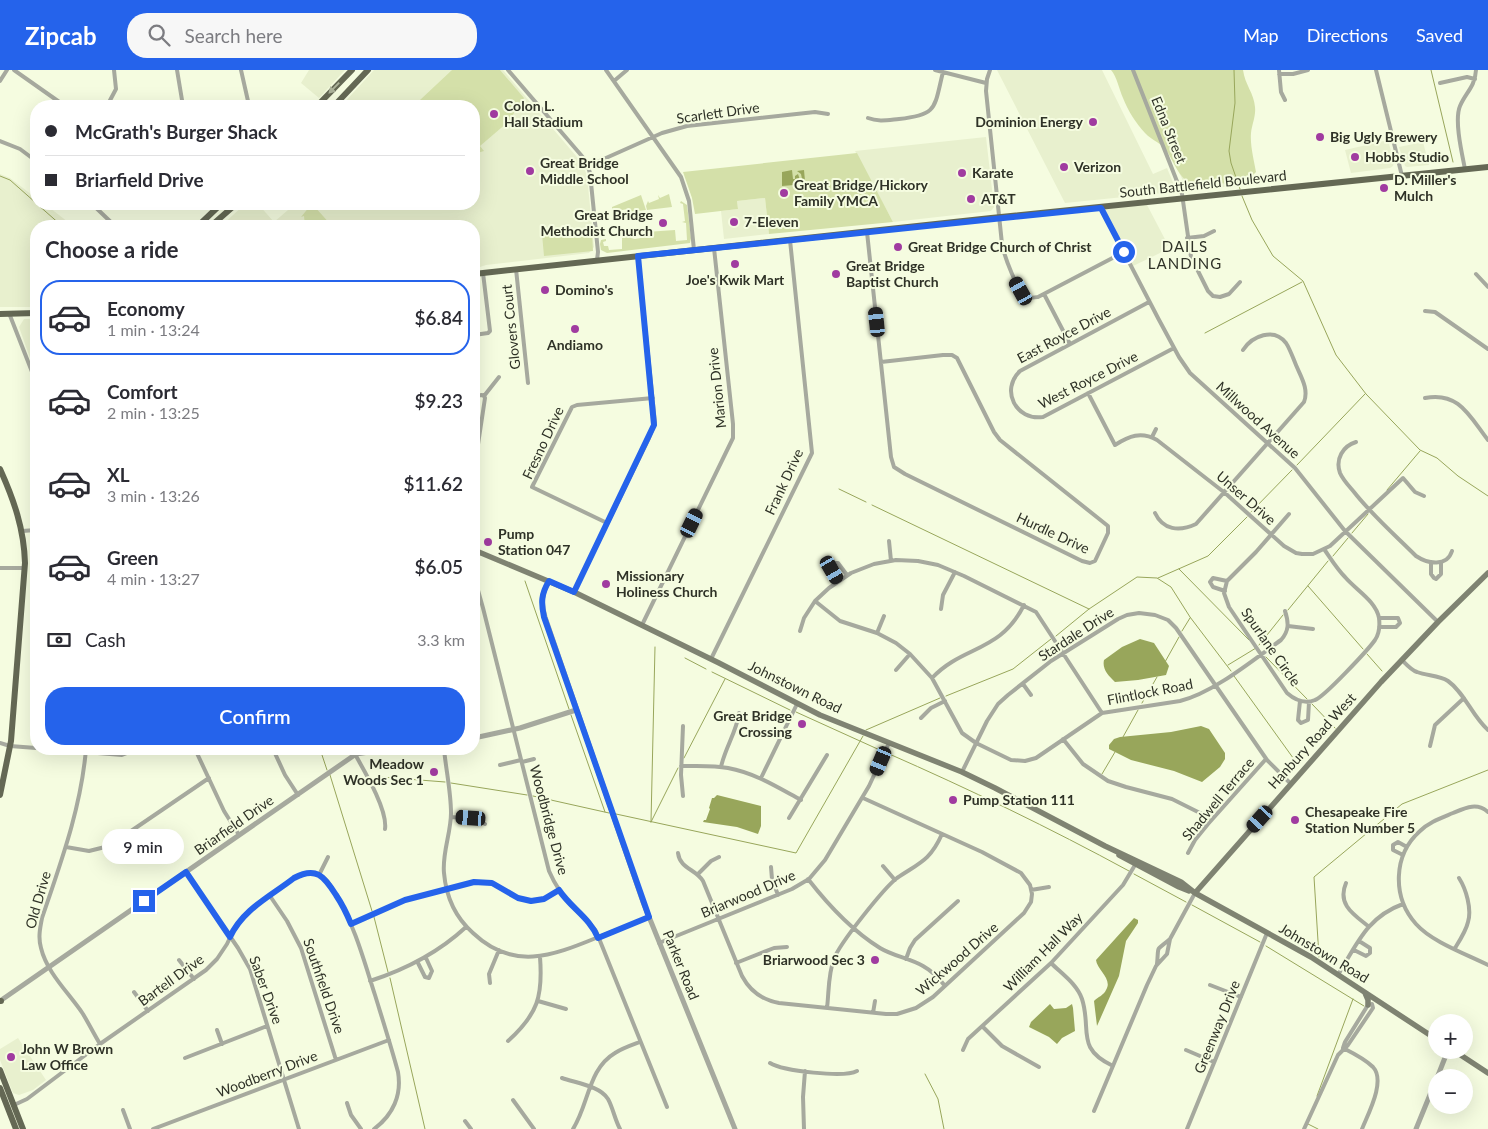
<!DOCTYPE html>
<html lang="en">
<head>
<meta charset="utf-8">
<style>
  body { margin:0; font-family:Lato,sans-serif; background:#f7f7f7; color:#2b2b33; height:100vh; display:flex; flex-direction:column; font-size:19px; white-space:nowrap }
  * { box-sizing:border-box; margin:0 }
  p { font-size:16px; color:#7c7c81 }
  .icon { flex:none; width:28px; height:28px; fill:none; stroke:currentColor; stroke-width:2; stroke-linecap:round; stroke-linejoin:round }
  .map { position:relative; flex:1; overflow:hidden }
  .details { position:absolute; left:30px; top:150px; width:450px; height:535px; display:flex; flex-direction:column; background:#fff; border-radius:20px; box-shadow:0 5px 20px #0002 }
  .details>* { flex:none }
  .hud { position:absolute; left:30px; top:30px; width:450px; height:110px; border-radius:20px; box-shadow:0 5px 20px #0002; display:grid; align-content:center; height:110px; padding:0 15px; background:#fff }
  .buttons { position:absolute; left:1428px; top:944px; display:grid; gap:10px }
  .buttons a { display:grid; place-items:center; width:45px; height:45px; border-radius:50%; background:#fff; box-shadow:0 5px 20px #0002; font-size:25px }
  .end { position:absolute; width:22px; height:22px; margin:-11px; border:6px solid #2563eb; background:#fff; box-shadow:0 0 0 2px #fff }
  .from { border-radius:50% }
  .bubble { position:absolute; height:35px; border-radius:18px; background:#fff; box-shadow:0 5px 20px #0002; font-size:16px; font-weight:600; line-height:35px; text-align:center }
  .car { position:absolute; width:15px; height:30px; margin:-15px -8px; border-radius:6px; box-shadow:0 0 4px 1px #0007; background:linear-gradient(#222 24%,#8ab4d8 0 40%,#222 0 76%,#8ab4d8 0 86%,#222 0) }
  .hud b { display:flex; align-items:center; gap:18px; height:48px; font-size:19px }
  .hud b+b { border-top:1px solid #e1e1e2 }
  .hud i { width:12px; height:12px; background:#2b2b33 }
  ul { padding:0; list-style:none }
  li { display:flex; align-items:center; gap:15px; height:75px; margin:0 10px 8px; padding:0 5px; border:2px solid transparent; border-radius:20px }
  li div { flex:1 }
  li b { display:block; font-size:19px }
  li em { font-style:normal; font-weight:600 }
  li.on { border-color:#2563eb }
  li>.icon { width:45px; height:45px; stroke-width:1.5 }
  h2 { padding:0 15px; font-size:22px; line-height:60px }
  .pay { display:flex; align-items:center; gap:12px; height:55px; padding:0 15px; font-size:19px }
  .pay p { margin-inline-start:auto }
  .primary-button { display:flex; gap:10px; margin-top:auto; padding:10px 15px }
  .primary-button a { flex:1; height:58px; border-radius:20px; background:#2563eb; color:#fff; font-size:20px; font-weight:600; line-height:58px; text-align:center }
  header { display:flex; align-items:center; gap:30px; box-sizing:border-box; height:70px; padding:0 25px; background:#2563eb; color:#fff }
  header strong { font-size:24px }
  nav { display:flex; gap:28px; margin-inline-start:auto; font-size:18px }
  .search { width:350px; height:45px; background:#f7f7f7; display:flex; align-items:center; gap:12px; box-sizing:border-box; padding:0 18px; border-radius:20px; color:#7c7c81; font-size:19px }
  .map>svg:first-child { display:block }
  .built { fill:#e8f0ce }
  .green { fill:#d4e0a9 }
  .water { fill:#98a65b }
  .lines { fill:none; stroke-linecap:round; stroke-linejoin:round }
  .stream { stroke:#98a65b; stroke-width:1 }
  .minor { stroke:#a6a99e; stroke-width:4 }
  .tertiary { stroke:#a6a99e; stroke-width:5 }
  .secondary { stroke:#7f8372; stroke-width:5.5 }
  .primary { stroke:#646854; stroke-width:6 }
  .oneway { fill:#acb29a }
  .route { stroke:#2563eb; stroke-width:6 }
  .poi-dot { fill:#a03ba0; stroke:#f5fce0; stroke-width:2 }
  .labels { text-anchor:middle; stroke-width:4; stroke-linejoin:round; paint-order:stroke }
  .poi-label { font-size:14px; font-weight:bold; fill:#2f3227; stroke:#f5fce0; text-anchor:start }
  .street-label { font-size:14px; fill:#2f3227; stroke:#f5fce0 }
  .neighbourhood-label { font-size:15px; letter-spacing:1px; fill:#2f3227; stroke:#f5fce0 }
</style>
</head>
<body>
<header>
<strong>Zipcab</strong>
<div class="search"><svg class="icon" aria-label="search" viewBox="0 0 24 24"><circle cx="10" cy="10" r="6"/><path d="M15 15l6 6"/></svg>Search here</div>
<nav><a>Map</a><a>Directions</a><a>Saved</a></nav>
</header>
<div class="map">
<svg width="1488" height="1059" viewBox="0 0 1488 1059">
  <rect width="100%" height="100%" fill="#f5fce0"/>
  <path class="built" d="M309,0H345L319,28L301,13Z
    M374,0H503L582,93L586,103L588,116L594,177L589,183L486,195L474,199V156H221L245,134H258L274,152L295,134H474V36H341Z
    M997,0H1102L1153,104L1167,98L1174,115L1173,120L1163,123L1065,133Z
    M986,67L994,137L991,141L893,152L855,81Z
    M1388,70L1394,92L1393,96L1390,98L1351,103L1345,80Z
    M1423,72L1429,95L1407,97L1405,96L1399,77Z
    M1235,88L1244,116L1187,119L1175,94Z
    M0,104L10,108L36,128V134H45L73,156H36V237H0Z
    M765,128L769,164L724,169L721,141L738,139L737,131Z
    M1146,133L1168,175L1160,183L1131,197L1101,138Z
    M24,249H36V287L30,288L19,257Z
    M18,968L46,1010L33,1020L19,1025L13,1023L0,990V979Z"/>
  <path class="green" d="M452,0H500L524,28L508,52L480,76L484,81L474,84V36H418L420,30Z
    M1111,0H1243C1245,15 1254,23 1255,37C1256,46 1252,54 1251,63C1250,76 1254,90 1256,102C1239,120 1238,116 1216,112C1207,110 1198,118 1190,113C1179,107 1174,93 1168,83C1163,73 1152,71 1145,63C1136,53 1128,41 1123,28C1119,19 1117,7 1111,0Z
    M857,83L893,152L769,164L765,128L737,131L738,139L695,144L692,128L683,102Z
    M669,124L672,137L647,140L646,136L648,131L649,133L659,129L658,125L660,128Z
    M641,125L646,140L629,142L628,139L616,141V144H612V137Z
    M681,131L687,135L691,168L690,173L607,183L601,180L600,174L601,170L606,169V171L603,172L604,176H608L609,180L622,179V167L630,166L631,168L635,169L646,167V162L675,160L676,171L687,170L686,153L682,152L685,151L683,134L680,133Z
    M310,136H314L332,156H305L304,146L301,147Z
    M589,159L592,162L593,181L544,186L542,164Z"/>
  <path class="water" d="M792,100L793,109H795V106L798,104L800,110L802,109L801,104L797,101L804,100L805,111L801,114L797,113L796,115L795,111L794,115L782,116V102Z
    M1140,569L1154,573L1169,596L1166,605L1138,610L1115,612C1108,605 1102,599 1104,590L1122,577Z
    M1201,656L1209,659L1225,683V689L1220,697L1202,712L1174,701L1131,690L1109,679V675L1114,669L1120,667L1171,662Z
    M717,725L761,736V756L758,764L737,757L703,752L704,750H706L710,739L709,738L712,728H714Z
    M1134,848L1138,850V853L1126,871L1119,906L1097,956L1094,931C1098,927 1104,925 1106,920C1113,909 1097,900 1096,890Z
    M1050,934L1054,939L1066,938L1072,934L1073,938L1075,961L1062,968L1057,974L1049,967L1029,957L1031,952Z"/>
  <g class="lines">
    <path class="stream" d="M1234,0L1235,33L1229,81L1231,93L1240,119
      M1431,0L1453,92
      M0,106L10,110L36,133
      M1242,126L1252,150L1273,186L1303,211L1336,285L1366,324L1420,380L1437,388L1458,406L1488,426
      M37,134L62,156
      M1205,263L1302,212
      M1297,395L1365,324
      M839,419L866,432
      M1387,420L1420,381
      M872,435L1089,539
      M1251,442L1292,400
      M1352,463L1368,444
      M1333,486L1348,468
      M1179,499L1249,570
      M1158,508L1208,486L1247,447
      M525,511L569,639
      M1308,516L1363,579
      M1288,540L1328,491
      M1182,561L1190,548
      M1056,566L1089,539L1137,507L1157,508L1171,517L1190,547L1231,601
      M1259,575L1283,545
      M1367,584L1382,601
      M1266,587L1307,629
      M685,588L706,599
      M1165,592L1179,567
      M1228,595L1256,578
      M712,602L790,640
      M1234,606L1296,692
      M946,626L1013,599L1051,569
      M1142,633L1157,607
      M1312,634L1335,658
      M796,642L882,681
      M571,645L605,742
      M866,660L940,628
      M1123,667L1138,640
      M320,679L327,700
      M887,683C969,719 1050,758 1129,801
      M684,688L725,609
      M1102,704L1115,682
      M330,705L372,841
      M381,707L445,712
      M451,713L527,725
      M533,726L609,743
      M616,744L796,783L863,666
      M651,752L655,577
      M651,752L678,698
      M1134,804L1186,832
      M1192,835L1260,872
      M374,847L388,902
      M1266,876L1364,936
      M1319,887L1314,807L1402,734L1488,700
      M390,908L425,1059
      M925,1004L938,1029L944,1059
      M1317,1026L1353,929
      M1308,1054L1318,1059"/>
    <path class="minor" d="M14,0L65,36
      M177,0L183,36
      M241,0L248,31
      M508,0L581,85L586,91L590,103L598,182L597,190
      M606,0L681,107L689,131L694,180
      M935,0L986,13
      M990,0L987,9L986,21L1002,174C1004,185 1017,222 1027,227C1030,229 1035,227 1038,227L1124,182
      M1133,0L1182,124L1191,187L1208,221L1213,226L1220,227L1229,224L1240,212
      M1279,0L1281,22L1285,30
      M1376,0L1402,106
      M1279,4H1293L1308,0
      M0,11L7,0
      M614,11L627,0
      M1440,13L1467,7L1475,9
      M107,36L116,19L114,0
      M868,48C878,52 888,50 899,49C938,45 934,38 943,2
      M0,71L20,79L36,91
      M588,96L662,63L687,56L815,42L828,44
      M1465,99C1462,84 1454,50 1460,36C1466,22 1475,17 1476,0
      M92,134L115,156
      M1101,138L1158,248L1179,287L1190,303L1295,398L1345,461L1438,552
      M867,162L891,387L894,397L905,404L1082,491L1090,493L1095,491L1108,463V456L1000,370L994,362L957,288L952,285H943L881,292
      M1187,168L1204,166L1214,161
      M516,199L528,313
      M1476,204L1488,217
      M1044,224L1070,274
      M1149,232L1020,301C1000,320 1016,351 1043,347L1174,278
      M1425,241L1435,242L1488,279
      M9,243L36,312
      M474,265L488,263L490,261L483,203
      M1088,323L1115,375C1129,366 1141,361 1157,370L1225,423L1284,476L1296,483L1302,484H1313L1330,476L1403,408L1415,422L1424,426
      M474,326L482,325L484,326
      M484,326L499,307
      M1425,328C1459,321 1470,347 1488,370
      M1152,367L1156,359
      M1356,372C1343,376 1335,389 1340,403C1343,410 1349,416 1354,422C1372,445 1395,465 1416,486C1428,494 1447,497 1452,481
      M474,401L485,328L484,326
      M1155,443C1163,460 1179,462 1196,454L1304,332C1309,319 1301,307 1296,295C1293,288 1290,279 1286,273C1274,257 1252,266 1243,280
      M1289,444L1256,482L1227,511L1224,523L1229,537L1287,623C1295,630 1305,634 1315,630C1324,627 1368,580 1375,570C1379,564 1380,556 1379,548C1376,531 1356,520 1345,507C1337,499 1331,489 1324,479
      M607,453L532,417L572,337L577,335L653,328
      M22,461L36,460
      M889,471L891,491
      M1431,492V504L1434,508L1436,509L1441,504V492
      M474,495L479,483
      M0,498H24
      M474,506L483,538L549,801C555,815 563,827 574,838C581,845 590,852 596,861L667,1037
      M838,511L831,497L833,493H838L847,505
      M1225,521L1213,517L1210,512L1213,508L1227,511
      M574,522L649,368L655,353L638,186
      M815,531L840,551L877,563L896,573L910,584L932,608L962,663L976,673L1011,690L1025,691L1036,688L1102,643L1180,631C1213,623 1253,590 1281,570C1289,561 1289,553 1285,541
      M941,539L943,525L955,502
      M1379,548H1398L1400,553L1396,557H1379
      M642,555L733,368V354L714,178
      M1288,556L1313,559
      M800,561L804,548L815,531L829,518L851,503L874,494L896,490L918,491L938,495L964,506L1036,542L1102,643
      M877,563L884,546
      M711,589L812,383L790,170
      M1402,590C1406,594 1411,600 1417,602C1427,606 1439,605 1448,611C1465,623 1472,646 1488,660
      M896,600L910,584
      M932,608C963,575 1000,583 1024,535
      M1023,614L1031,625
      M1300,631L1298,650L1301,653L1308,650L1309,632
      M921,648L931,638L945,631
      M1063,669L1083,694L1108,711L1126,717L1172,729L1212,749
      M0,673L10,676L36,678
      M1430,676L1435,655L1464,628
      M49,679L122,685L137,679
      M86,679C81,738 61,792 42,848C40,858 38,868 41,878C47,903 69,923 83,944C89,954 94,964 100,974
      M195,679L224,741L239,765
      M273,679L285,705L298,725
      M352,679C362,697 388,739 385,759
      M444,679C446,700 451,722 451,743C451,763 442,783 444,803C446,826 455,847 473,863C513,901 552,886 596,868C614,861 631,854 649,847
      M522,692L534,689
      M500,695L521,690
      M681,696C697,696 713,695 728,698C755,703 777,717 801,730
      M721,697C725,678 737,661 739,643
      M962,702L987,651L998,634L1008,625L1051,591L1118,549L1127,545L1139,543L1155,545L1168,550L1176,558L1267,690L1291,714
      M761,708L797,634
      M683,726L681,705L683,656
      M1488,742C1477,732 1465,738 1453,743C1441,748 1429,752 1420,761C1393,785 1392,827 1416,854C1432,872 1466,884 1488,895
      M451,747L474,749L485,754
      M789,748L827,685
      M66,777L89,781L109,776L209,708
      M678,783C680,799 696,799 703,811L742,906C750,921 762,930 779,933L886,944H897L916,938L933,927L1024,843L1031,832L1032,824L1030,815L1021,803L982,782L863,728
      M1188,783L1195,770L1208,754L1266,689
      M1403,785L1393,780V775L1398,772L1407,777
      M883,796L895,810
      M771,797L772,809L778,825
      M186,802L238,878L250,899L299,1059
      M698,804L711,791L719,787
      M319,805L328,787
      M808,809C829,836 851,860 880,878C893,886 909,888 923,896C932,901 939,908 945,916
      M1346,813C1337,834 1353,844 1368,856
      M1031,820L1049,817
      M270,826L287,851L301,878L336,990
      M351,854L405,830L474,812L492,813L518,828L531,831L544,829L559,821
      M659,873L792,819L809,809L825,790L869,716L889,673
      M1455,878C1460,870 1466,861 1468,852C1472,839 1466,819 1459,808
      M1354,880L1366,886L1370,883V878L1359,871
      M906,889L910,878L915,870L958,831
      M179,890L194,909
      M418,893L425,907L429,908L432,901L426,888
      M736,893L774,878L787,877
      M1051,893C1062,904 1077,914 1082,929C1092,960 1075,978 1113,996
      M1157,894C1159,874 1155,882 1170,869
      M1338,905C1357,874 1367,847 1403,834
      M370,911C407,899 438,883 466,857
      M490,913L489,904L499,880
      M1210,915L1241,927
      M134,922L148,941
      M538,931L566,939
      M827,938C829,922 828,904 834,889C839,874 884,818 897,808C919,793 930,791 942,764
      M873,943L875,931
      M983,957L1002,976L1039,997
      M217,960L222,974
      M508,971C538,944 543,926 540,887
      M1343,978C1353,983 1365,989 1373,997C1386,1011 1368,1044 1362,1059
      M1343,978L1345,972L1368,935
      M963,980L968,969L1051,893L1123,815L1135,795
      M1186,980L1214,992
      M185,988L267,956
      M770,993C783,1001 844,1008 857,1001
      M562,1008C576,1013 600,1016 608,1029C613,1038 615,1050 620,1059
      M513,1030L534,1059
      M347,1033L351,1045L361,1059
      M14,1035L27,1029L100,974L206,900L217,889L227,874L234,859L244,846L255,836L294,808C303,803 313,799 323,807C329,811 332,819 336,825C355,856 364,891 375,925C383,951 391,976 398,1002C402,1025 393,1045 374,1059
      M123,1040L130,1059
      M1094,1041L1147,915L1156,896L1167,884L1170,869L1195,823
      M465,1051L471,1059
      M153,1059L389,970
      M573,1059C589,1034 588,999 615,983C623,978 632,975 640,972
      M804,1059L803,1027L805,1001
      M1187,1059L1267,863
      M1304,1059L1338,985L1348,975L1373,938L1372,934"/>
    <path class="tertiary" d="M549,511C541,524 541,533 545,547L643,832L735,1059
      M474,668L520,658L576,640
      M0,931L356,684L388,679
      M1437,1008L1448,980
      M1416,1059L1436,1010"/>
    <path class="secondary" d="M474,480L574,522L719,593L820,645L962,702L995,718L1105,776L1181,812L1195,823L1311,887L1436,969
      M1119,785L1179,817L1189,821
      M1195,823L1381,612L1438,552L1488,503
      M1365,923L1368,930V935
      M1453,980L1488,1003"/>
    <path class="primary" d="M317,36L352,0
      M334,36L368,0
      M198,156L221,134
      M211,156L236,134
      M474,204L991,148L1488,97
      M0,244L36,243
      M0,399C14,430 24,459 25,493L11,671L0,725
      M0,931H1
      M0,1000L23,1059
      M0,1018L16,1059"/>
  </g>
  <defs><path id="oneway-solid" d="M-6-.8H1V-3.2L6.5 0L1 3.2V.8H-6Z" transform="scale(1.25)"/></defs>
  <use class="oneway" href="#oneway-solid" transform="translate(334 18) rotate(134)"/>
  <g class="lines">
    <path class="route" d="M144,831L186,802L230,867C243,839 271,826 294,808C316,796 324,806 336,825C342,834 347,844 351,854L405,830L474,812L492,813L518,828L531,831L544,829L559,820C571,838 590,848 598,868L649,847L544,547C541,533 541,524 549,511L574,522L654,355L638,186L1101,138L1124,182"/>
  </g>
  <g class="poi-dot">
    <circle cx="494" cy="44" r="5"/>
    <circle cx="1093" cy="52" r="5"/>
    <circle cx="1320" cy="67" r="5"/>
    <circle cx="1355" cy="87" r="5"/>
    <circle cx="1064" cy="97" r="5"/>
    <circle cx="530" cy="101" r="5"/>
    <circle cx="962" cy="103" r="5"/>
    <circle cx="1384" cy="118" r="5"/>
    <circle cx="784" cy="123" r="5"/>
    <circle cx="971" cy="129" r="5"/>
    <circle cx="734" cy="152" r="5"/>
    <circle cx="663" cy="153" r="5"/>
    <circle cx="898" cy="177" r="5"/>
    <circle cx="735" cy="194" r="5"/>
    <circle cx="836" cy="204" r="5"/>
    <circle cx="545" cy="220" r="5"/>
    <circle cx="575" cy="259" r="5"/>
    <circle cx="488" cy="472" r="5"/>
    <circle cx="606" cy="514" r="5"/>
    <circle cx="802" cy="654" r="5"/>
    <circle cx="434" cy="702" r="5"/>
    <circle cx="953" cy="730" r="5"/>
    <circle cx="1295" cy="750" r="5"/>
    <circle cx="875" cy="890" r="5"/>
    <circle cx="11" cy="987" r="5"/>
  </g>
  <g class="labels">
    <g class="poi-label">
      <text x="504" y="41">Colon L.<tspan x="504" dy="16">Hall Stadium</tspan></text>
      <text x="1083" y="57" text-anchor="end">Dominion Energy</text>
      <text x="1330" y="72">Big Ugly Brewery</text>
      <text x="1365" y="92">Hobbs Studio</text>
      <text x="540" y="98">Great Bridge<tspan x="540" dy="16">Middle School</tspan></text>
      <text x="1074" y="102">Verizon</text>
      <text x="972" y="108">Karate</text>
      <text x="1394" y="115">D. Miller's<tspan x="1394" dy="16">Mulch</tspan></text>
      <text x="794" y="120">Great Bridge/Hickory<tspan x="794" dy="16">Family YMCA</tspan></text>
      <text x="981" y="134">AT&amp;T</text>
      <text x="653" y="150" text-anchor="end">Great Bridge<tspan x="653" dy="16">Methodist Church</tspan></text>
      <text x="744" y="157">7-Eleven</text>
      <text x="908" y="182">Great Bridge Church of Christ</text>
      <text x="846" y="201">Great Bridge<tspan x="846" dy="16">Baptist Church</tspan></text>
      <text x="735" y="215" text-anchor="middle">Joe's Kwik Mart</text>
      <text x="555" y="225">Domino's</text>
      <text x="575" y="280" text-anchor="middle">Andiamo</text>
      <text x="498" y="469">Pump<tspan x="498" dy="16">Station 047</tspan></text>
      <text x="616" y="511">Missionary<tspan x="616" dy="16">Holiness Church</tspan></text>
      <text x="792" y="651" text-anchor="end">Great Bridge<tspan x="792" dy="16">Crossing</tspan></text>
      <text x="424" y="699" text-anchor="end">Meadow<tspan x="424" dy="16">Woods Sec 1</tspan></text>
      <text x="963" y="735">Pump Station 111</text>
      <text x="1305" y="747">Chesapeake Fire<tspan x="1305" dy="16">Station Number 5</tspan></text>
      <text x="865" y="895" text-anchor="end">Briarwood Sec 3</text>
      <text x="21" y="984">John W Brown<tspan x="21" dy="16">Law Office</tspan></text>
    </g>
    <g class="street-label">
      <text transform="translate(718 43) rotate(-8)" y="5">Scarlett Drive</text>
      <text transform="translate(1169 60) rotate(68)" y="5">Edna Street</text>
      <text transform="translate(1203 114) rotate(-6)" y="5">South Battlefield Boulevard</text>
      <text transform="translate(511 257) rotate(-96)" y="5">Glovers Court</text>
      <text transform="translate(1064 265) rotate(-28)" y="5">East Royce Drive</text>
      <text transform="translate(1088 310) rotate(-27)" y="5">West Royce Drive</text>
      <text transform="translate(717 318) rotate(-96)" y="5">Marion Drive</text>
      <text transform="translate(1258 350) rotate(42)" y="5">Millwood Avenue</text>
      <text transform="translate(543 373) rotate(-65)" y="5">Fresno Drive</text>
      <text transform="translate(784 412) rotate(-65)" y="5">Frank Drive</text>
      <text transform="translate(1246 428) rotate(41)" y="5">Unser Drive</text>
      <text transform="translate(1053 463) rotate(25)" y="5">Hurdle Drive</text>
      <text transform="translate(1076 564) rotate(-33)" y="5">Stardale Drive</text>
      <text transform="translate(1271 577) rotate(55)" y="5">Spurlane Circle</text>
      <text transform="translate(795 617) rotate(26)" y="5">Johnstown Road</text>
      <text transform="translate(1150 622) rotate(-11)" y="5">Flintlock Road</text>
      <text transform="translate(1312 671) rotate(-48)" y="5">Hanbury Road West</text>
      <text transform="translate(1218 729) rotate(-50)" y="5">Shadwell Terrace</text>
      <text transform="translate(549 750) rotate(75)" y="5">Woodbridge Drive</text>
      <text transform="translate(234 755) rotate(-35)" y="5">Briarfield Drive</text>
      <text transform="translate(748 824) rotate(-23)" y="5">Briarwood Drive</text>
      <text transform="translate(38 830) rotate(-74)" y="5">Old Drive</text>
      <text transform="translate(1043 882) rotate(-45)" y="5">William Hall Way</text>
      <text transform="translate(1324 883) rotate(31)" y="5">Johnstown Road</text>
      <text transform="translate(957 889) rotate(-41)" y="5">Wickwood Drive</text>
      <text transform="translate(681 895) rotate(68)" y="5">Parker Road</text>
      <text transform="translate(171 910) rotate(-36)" y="5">Bartell Drive</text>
      <text transform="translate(324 916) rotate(71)" y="5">Southfield Drive</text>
      <text transform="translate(266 920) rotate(70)" y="5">Saber Drive</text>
      <text transform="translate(1217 957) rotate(-68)" y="5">Greenway Drive</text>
      <text transform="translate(267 1004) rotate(-21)" y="5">Woodberry Drive</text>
    </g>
    <g class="neighbourhood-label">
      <text x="1185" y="182">DAILS<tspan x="1185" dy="17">LANDING</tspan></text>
    </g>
  </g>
</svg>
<div class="buttons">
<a>+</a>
<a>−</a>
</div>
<i class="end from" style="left:1124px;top:182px"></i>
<i class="end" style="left:144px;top:831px"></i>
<div class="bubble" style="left:102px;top:759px;width:82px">9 min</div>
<i class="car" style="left:1021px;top:221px;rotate:331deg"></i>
<i class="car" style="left:877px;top:252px;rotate:354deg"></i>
<i class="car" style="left:692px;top:453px;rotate:26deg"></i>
<i class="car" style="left:832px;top:500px;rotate:150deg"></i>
<i class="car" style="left:881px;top:691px;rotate:203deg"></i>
<i class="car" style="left:471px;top:748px;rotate:274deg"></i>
<i class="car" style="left:1260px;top:749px;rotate:222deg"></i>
<div class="hud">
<b><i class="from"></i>McGrath's Burger Shack</b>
<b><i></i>Briarfield Drive</b>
</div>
<section class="details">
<h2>Choose a ride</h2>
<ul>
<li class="on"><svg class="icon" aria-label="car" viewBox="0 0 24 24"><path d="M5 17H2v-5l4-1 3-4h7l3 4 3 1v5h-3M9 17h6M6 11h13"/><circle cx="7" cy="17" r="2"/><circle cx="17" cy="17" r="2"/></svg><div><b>Economy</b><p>1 min · 13:24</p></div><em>$6.84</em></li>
<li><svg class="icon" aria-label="car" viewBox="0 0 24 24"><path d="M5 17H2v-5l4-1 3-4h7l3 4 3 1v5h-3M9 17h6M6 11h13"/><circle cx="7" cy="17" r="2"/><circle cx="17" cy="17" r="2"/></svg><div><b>Comfort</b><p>2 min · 13:25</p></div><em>$9.23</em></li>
<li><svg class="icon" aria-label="car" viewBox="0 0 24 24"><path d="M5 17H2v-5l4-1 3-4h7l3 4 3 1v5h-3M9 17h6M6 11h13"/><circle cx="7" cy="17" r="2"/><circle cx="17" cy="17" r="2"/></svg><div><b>XL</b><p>3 min · 13:26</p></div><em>$11.62</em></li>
<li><svg class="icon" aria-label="car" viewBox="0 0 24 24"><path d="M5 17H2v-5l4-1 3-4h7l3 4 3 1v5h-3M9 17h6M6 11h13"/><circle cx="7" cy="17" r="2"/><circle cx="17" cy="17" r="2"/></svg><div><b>Green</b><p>4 min · 13:27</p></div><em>$6.05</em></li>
</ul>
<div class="pay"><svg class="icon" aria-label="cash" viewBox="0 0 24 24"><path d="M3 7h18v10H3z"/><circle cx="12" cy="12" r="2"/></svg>Cash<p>3.3 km</p></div>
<div class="primary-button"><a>Confirm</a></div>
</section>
</div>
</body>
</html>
